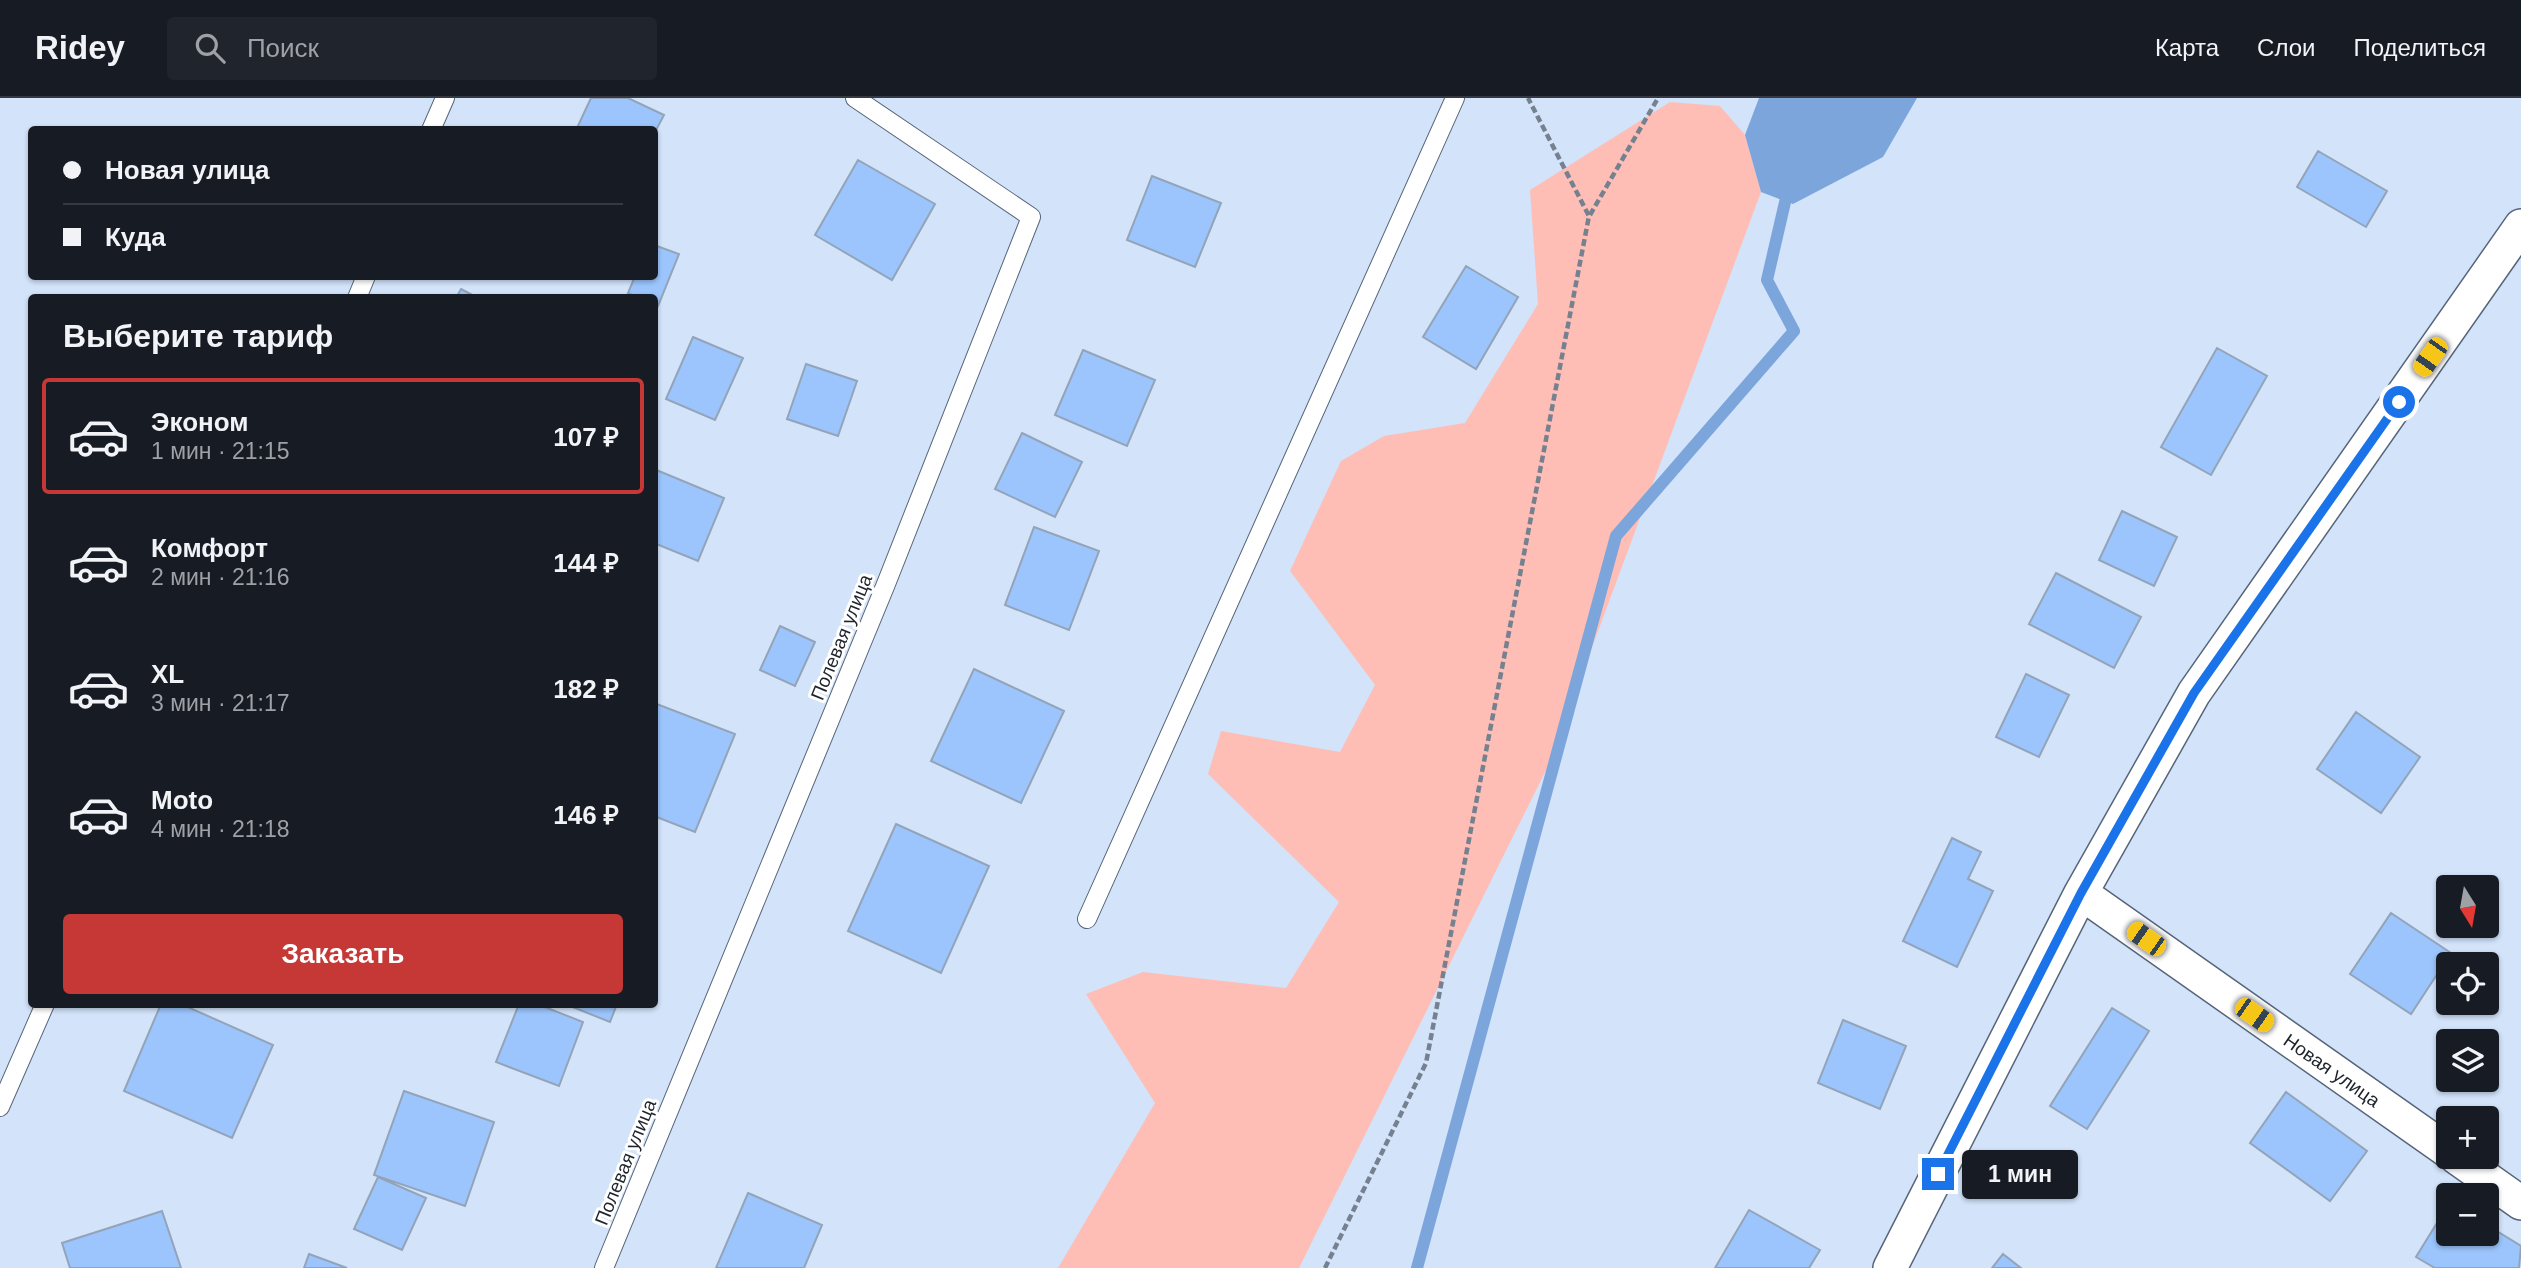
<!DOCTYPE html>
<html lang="ru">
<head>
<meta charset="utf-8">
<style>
  body { margin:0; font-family:Helvetica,sans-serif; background:#20242c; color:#f1f3f6; height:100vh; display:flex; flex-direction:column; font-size:26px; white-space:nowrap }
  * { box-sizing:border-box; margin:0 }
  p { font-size:23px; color:#9ea1a6 }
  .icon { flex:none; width:38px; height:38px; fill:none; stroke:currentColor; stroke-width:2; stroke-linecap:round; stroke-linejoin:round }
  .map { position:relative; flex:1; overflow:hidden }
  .drawer { position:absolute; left:28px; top:196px; width:630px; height:714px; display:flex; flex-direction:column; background:#171b24; border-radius:7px; box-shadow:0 2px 5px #0004 }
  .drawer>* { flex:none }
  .hud { position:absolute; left:28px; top:28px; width:630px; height:154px; border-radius:7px; box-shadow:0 2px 5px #0004; display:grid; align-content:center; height:154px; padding:0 35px; background:#171b24 }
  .needle { width:46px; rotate:169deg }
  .controls { position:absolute; left:2436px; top:777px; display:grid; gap:14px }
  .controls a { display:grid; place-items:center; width:63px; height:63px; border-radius:7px; background:#171b24; box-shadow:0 2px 5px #0004; font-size:35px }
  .end { position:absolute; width:32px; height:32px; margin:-16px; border:9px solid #1a73e8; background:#fff; box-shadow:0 0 0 4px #fff }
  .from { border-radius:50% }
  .bubble { position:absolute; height:49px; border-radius:7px; background:#171b24; box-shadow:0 2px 5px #0004; font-size:23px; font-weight:700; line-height:49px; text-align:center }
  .car { position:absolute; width:21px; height:42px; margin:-21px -10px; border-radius:9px; box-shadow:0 0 5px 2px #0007; background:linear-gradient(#f5c518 24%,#345 0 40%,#f5c518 0 76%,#345 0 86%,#f5c518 0) }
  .hud b { display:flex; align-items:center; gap:24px; height:66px; font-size:26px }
  .hud b+b { border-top:2px solid #363941 }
  .hud i { width:18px; height:18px; background:#f1f3f6 }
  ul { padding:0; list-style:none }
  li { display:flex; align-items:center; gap:21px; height:116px; margin:0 14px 10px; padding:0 21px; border:4px solid transparent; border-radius:7px }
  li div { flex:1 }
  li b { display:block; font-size:26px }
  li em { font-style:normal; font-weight:700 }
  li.current { border-color:#c63835 }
  li>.icon { width:63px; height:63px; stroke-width:1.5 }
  h2 { padding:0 35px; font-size:32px; line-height:84px }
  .button { display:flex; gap:14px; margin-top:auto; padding:14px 35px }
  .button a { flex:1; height:80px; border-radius:7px; background:#c63835; color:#fff; font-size:28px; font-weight:700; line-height:80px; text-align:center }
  header { display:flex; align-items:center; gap:42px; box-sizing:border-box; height:98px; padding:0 35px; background:#171b24; border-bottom:2px solid #363941 }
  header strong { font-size:33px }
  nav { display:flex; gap:38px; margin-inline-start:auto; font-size:24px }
  .search { width:490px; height:63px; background:#20242c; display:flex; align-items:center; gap:18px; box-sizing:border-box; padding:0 24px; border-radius:7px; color:#9ea1a6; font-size:26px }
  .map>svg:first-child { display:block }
  .green { fill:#febeb6 }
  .water { fill:#7ca5db }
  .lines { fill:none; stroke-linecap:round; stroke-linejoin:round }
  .stream { stroke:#7ca5db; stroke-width:12 }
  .building { fill:#9bc5fc; stroke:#93a4b9; stroke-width:2 }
  .service-casing { stroke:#566579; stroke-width:20 }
  .minor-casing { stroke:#566579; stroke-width:36 }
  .path { stroke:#768190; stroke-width:4.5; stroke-dasharray:7 3.5; stroke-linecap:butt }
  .service { stroke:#fff; stroke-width:18 }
  .minor { stroke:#fff; stroke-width:33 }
  .route { stroke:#1a73e8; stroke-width:9 }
  .labels { text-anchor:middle; stroke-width:6; stroke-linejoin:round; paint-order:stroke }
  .street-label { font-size:19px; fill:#1e242c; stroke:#fff }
</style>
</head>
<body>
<header>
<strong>Ridey</strong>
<div class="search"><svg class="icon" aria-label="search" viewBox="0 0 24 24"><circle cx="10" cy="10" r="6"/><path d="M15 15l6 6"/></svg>Поиск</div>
<nav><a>Карта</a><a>Слои</a><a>Поделиться</a></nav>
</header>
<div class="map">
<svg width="2521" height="1170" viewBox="0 0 2521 1170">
  <rect width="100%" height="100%" fill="#d2e3fa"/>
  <path class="green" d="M1670,4L1720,8L1745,37L1761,94L1548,668L1299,1170H1058L1155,1005L1086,896L1143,874L1286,890L1339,804L1208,676L1221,633L1340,654L1375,587L1290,473L1341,363L1384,338L1465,325L1538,206L1530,92Z"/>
  <path class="water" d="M1759,0H1917L1883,59L1793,106L1761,94L1745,37Z"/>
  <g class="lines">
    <path class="stream" d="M1417,1170L1616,438L1794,233L1767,182L1789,87"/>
  </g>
  <path class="building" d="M591,0H628L664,17L654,36V32H576Z
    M2318,53L2387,93L2366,129L2297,89Z
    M858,62L935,106L892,182L815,137Z
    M1152,78L1221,105L1195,169L1127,142Z
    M654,147L679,156L658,208L654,206V200H638L628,195L635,178H654Z
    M1466,168L1518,199L1476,271L1423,239Z
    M461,191L478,200H456Z
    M693,239L743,260L715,322L666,301Z
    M2217,250L2267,278L2211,377L2161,349Z
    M1083,252L1155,282L1127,348L1055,317Z
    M806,266L857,283L838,338L787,321Z
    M1022,335L1082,364L1055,419L995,391Z
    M654,371L724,400L698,463L654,445Z
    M2122,413L2177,439L2154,488L2099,462Z
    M1034,429L1099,453L1069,532L1005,507Z
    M2056,475L2141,519L2114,570L2029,526Z
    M780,528L815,544L795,588L760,572Z
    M974,571L1064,613L1021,705L931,663Z
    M2026,576L2069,597L2039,659L1996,639Z
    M654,605L735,636L695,734L654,718Z
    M2356,614L2420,659L2381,715L2317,671Z
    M896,726L989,768L941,875L848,833Z
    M1952,740L1981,754L1968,781L1993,793L1957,869L1903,843Z
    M2391,815L2451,855L2411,916L2350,876Z
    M161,906H181L273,947L232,1040L124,993Z
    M519,906H537L583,924L559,988L496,964Z
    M565,906H617L610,924Z
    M2112,910L2149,933L2087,1031L2050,1008Z
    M1843,922L1906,948L1880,1011L1818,985Z
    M404,993L494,1024L465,1108L374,1077Z
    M2286,994L2367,1053L2330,1103L2250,1045Z
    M378,1079L426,1100L402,1152L354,1131Z
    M748,1095L822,1127L804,1170H716Z
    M2448,1107V1136H2487V1127L2521,1148L2519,1170H2435L2416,1159Z
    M1749,1112L1820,1152L1809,1170H1715Z
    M162,1113L181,1170H70L62,1145Z
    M309,1156L347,1170H304Z
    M2003,1156L2021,1170H1992Z"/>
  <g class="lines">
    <defs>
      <path id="service" d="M431,32L445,0
        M357,200L366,178
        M1087,821L1455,0
        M0,1009L45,906
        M604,1170L886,486L1031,119L855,0"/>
      <path id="minor" d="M2448,1053L2081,795L2194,595L2521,128
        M2456,1059L2521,1105
        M1890,1170L2081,795"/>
    </defs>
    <use href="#service" class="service-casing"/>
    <use href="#minor" class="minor-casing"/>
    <path class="path" d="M1590,117L1658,0
      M1325,1170L1426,965L1589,118L1528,0"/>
    <use href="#service" class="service"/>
    <use href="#minor" class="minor"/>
  </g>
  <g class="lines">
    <path class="route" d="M1938,1076L2081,795L2194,595L2399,304"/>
  </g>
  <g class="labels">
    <g class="street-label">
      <text transform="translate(841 539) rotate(-68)" y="7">Полевая улица</text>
      <text transform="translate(2332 972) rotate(35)" y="7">Новая улица</text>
      <text transform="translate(625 1064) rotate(-68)" y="7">Полевая улица</text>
    </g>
  </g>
</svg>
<div class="controls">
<a><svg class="needle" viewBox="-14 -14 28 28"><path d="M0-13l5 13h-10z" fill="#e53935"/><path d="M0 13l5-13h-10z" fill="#9ea1a6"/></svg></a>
<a><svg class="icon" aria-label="locate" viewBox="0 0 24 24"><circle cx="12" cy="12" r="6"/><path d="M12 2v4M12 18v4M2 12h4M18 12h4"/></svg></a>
<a><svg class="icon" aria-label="layers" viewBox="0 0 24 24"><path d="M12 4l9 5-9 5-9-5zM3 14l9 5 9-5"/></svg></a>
<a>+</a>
<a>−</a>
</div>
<i class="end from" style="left:2399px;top:304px"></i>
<i class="end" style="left:1938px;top:1076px"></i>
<div class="bubble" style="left:1962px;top:1052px;width:116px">1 мин</div>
<i class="car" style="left:2430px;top:259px;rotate:215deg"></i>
<i class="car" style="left:2146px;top:841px;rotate:305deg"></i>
<i class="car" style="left:2254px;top:917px;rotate:125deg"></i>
<div class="hud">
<b><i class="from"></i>Новая улица</b>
<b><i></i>Куда</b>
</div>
<section class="drawer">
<h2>Выберите тариф</h2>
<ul>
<li class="current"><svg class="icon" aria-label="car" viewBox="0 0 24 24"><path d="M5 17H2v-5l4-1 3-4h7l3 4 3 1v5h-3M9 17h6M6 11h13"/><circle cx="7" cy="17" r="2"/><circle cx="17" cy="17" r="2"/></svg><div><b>Эконом</b><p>1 мин · 21:15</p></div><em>107 ₽</em></li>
<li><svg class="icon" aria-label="car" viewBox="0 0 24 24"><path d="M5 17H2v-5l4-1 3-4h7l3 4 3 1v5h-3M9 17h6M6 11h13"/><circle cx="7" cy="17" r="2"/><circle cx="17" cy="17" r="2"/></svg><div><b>Комфорт</b><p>2 мин · 21:16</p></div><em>144 ₽</em></li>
<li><svg class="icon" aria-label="car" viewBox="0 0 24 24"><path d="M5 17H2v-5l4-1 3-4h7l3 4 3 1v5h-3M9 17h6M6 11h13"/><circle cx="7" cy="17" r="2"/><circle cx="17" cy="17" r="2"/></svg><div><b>XL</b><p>3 мин · 21:17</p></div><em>182 ₽</em></li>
<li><svg class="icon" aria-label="car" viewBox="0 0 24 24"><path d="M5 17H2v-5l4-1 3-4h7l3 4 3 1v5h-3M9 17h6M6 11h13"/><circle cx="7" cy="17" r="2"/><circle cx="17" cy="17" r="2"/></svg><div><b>Moto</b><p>4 мин · 21:18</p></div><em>146 ₽</em></li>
</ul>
<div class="button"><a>Заказать</a></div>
</section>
</div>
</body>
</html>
